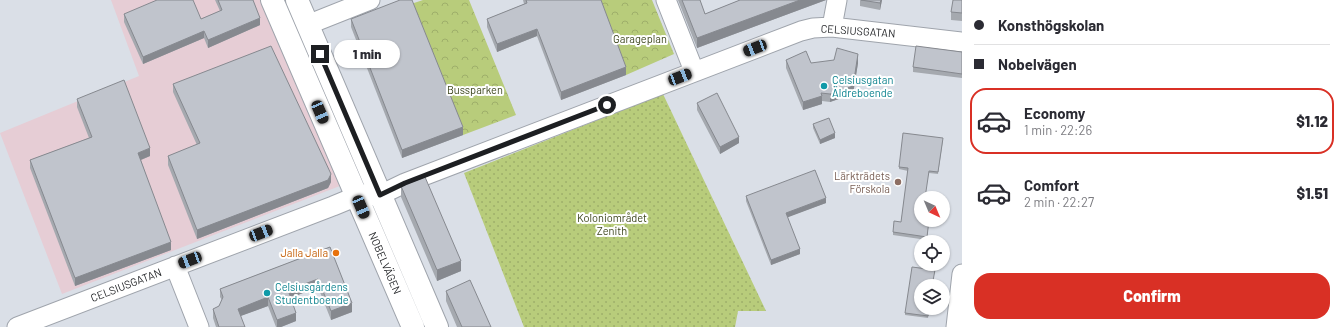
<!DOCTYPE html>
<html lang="en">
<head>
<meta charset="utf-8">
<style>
  body { margin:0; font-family:Barlow,sans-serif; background:#f7f7f7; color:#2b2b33; height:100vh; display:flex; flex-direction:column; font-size:15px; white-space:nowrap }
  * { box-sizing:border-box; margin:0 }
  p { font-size:13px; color:#7c7c81 }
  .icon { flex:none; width:22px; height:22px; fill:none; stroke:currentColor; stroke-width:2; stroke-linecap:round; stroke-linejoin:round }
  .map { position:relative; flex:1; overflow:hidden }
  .panel { display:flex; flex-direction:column; background:#fff; width:380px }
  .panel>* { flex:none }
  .banner { display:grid; align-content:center; height:88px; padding:0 12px; background:#fff }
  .needle { width:26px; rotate:136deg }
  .fabs { position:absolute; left:914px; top:191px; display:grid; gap:8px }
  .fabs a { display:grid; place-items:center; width:36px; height:36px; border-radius:50%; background:#fff; box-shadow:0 1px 3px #0004; font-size:20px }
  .end { position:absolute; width:18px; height:18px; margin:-9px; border:5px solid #1d1f22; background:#fff; box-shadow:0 0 0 2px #fff }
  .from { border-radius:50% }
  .bubble { position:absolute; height:28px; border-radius:14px; background:#fff; box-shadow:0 1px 3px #0004; font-size:13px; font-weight:800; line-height:28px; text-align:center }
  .car { position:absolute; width:12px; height:24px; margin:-12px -6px; border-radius:5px; box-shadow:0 0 3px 1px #0007; background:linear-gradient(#222 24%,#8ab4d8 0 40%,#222 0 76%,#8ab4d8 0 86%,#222 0) }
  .banner b { display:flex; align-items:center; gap:14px; height:38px; font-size:15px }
  .banner b+b { border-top:1px solid #e1e1e2 }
  .banner i { width:10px; height:10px; background:#2b2b33 }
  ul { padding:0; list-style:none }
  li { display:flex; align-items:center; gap:12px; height:66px; margin:0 8px 6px; padding:0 4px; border:2px solid transparent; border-radius:16px }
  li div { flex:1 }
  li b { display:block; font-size:15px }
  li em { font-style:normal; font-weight:800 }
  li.active { border-color:#d93025 }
  li>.icon { width:36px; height:36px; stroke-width:1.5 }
  .action { display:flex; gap:8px; margin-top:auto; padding:8px 12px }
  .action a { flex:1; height:46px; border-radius:16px; background:#d93025; color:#fff; font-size:16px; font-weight:800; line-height:46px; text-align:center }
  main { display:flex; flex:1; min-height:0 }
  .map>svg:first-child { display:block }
  .industrial { fill:#e6cdd5 }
  .park { fill:url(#park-crowns) }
  .garden { fill:url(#garden-dots) }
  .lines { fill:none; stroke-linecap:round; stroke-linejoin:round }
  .minor-casing { stroke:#9fa4ac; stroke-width:21 }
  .major-casing { stroke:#9fa4ac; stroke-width:24 }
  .minor { stroke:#fff; stroke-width:19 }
  .major { stroke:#fff; stroke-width:22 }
  .wall { fill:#a5a9af }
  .shaded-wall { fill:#86898f }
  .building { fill:#c0c4cc; stroke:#86898f }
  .route { stroke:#1d1f22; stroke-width:5 }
  .culture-dot { fill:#0f9aa8; stroke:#fff; stroke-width:1.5 }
  .education-dot { fill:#8d6e63; stroke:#fff; stroke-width:1.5 }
  .food-dot { fill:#e8710a; stroke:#fff; stroke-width:1.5 }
  .labels { text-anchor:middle; stroke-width:4; stroke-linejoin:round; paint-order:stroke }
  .street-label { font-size:11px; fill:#1d1f22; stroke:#fff }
  .park-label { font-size:11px; fill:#3b441b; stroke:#fff }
  .culture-label { font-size:11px; fill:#0d838f; stroke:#fff; text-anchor:start }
  .education-label { font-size:11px; fill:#785e54; stroke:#fff; text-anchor:end }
  .food-label { font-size:11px; fill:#c56008; stroke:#fff; text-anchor:end }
</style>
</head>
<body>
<main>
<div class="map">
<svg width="962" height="327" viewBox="0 0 962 327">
  <defs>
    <pattern id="park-crowns" width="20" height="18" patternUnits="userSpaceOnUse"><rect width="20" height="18" fill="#b8cc7b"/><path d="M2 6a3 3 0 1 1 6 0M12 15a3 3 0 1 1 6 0" fill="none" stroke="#9eaf6a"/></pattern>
    <pattern id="garden-dots" width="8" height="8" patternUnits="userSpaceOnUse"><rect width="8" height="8" fill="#b8cc7b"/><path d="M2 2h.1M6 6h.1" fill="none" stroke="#9eaf6a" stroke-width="1.8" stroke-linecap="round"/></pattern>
  </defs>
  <rect width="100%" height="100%" fill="#dadfe7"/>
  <path class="industrial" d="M111,0H265L345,184L62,294L0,133L139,76Z"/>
  <path class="park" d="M423,0H469L516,115L463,135L411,4Z
    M598,0H652L674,54L626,75Z"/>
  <path class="garden" d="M663,94L766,311H738L735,327H524L464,173Z"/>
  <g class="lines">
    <defs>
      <path id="minor" d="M666,0L694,71
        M307,25L370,0
        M832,27L837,0
        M175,266L199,327
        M17,327L333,206L362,194L375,196L380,195L405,183L801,31L813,28L832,27L962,42
        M956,327L962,274"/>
      <path id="major" d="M272,0L413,327
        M297,0L437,327"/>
    </defs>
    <use href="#minor" class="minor-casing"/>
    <use href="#major" class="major-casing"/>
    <use href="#minor" class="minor"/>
    <use href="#major" class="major"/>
  </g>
  <path class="wall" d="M215,0H253L260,25L208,48L204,38L143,64L124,22V14L201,19L220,11Z
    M523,0H601L626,75L561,100L537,36L497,52L487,27V19L524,4Z
    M678,0H700L705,14L740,0H826L697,48Z
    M860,0H882L880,10L860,6Z
    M962,0V21L951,20V12Z
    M351,19L463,135L402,158L351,27Z
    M962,52V78L913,72V67Z
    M786,60L811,63H858L853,94L830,102L822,101V104L803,110L786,68Z
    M173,84L331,182L328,188L197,239L168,165V156L197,145L173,92Z
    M77,99L150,156L141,160L171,250L75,286L30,168V160L89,138L77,107Z
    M697,103L739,143L720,154L697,110Z
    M813,124L835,138L820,144L813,128Z
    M943,140L938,174L929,173L921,198L929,220L927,240L893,235V232L901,222L908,171L899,169V167Z
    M401,186L461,271L437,281L401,197Z
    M746,196L826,203L787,217L800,254L771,265L746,201Z
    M330,247L352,312L331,320L318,287L290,298L296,321L281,327H276L268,306L240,316L245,327H216L213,318V309L219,306L222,300L220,297V289Z
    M935,272L921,308H930L928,318L905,315V313Z
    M446,291L491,327H457L446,301Z"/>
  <path class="shaded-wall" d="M800,0H826L697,48V38Z
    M881,0H882L880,10V3Z
    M260,18V25L208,48V40Z
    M537,29V36L497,52V44Z
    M204,31V38L143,64V57Z
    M858,54V63L853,94L830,102V94Z
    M626,67V75L561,100V92Z
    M822,96V104L803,110V102Z
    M463,127V135L402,158V150Z
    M835,133V138L820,144V140Z
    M739,137V143L720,154V147Z
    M150,148V156L138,161V153Z
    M331,174V182L328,188L197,239V230Z
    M826,198V203L786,218V213Z
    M171,242V250L75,286V278Z
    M800,249V254L771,265V260Z
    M461,261V271L437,281V270Z
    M318,279V287L288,299V290Z
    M268,297V306L238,317V309Z
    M352,303V312L331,320V311Z
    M296,313V321L281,327H277V320Z"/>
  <path class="building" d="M157,0H193L201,19L222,10L218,0H253L260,18L208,40L204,31L143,57L124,14Z
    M400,0H412L463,127L402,150L351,19Z
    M526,0H601L626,67L561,92L537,29L497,44L487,19L527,3Z
    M682,0H700L705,14L740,0H800L697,38Z
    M861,0H881L880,3Z
    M953,0H962V13L951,12Z
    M271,46L331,174L328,180L197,230L168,156L200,143L173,84Z
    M916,46L962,52V74L913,67Z
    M837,48L858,54L853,86L830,94L821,93L822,96L803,102L786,60L806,51L811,63L834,60Z
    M124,80L150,148L138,153L171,242L75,278L30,160L92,137L77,99Z
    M717,93L739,137L720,147L697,103Z
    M829,118L835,133L820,140L813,124Z
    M903,133L943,138L938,172L929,171L925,198H921V220H929L927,237L893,232L894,221L901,222L908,168L899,167Z
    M815,170L826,198L786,213L800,249L771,260L746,196Z
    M425,177L461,261L437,270L401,186Z
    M330,247L352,303L331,311L318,279L288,290L296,313L277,320L268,297L238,309L245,327H219L213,309L219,306L223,297L220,289Z
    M912,267L935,270L932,286H921V308H929L928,316L905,313Z
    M470,280L491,327H462L446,291Z"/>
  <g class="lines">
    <path class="route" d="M320,54L380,195L405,183L607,105"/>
  </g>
  <g class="culture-dot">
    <circle cx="824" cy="86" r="4"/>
    <circle cx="267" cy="293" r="4"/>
  </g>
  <circle class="education-dot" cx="898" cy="182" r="4"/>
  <circle class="food-dot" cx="336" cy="253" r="4"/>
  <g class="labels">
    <g class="street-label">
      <text transform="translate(858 31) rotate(4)" y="4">CELSIUSGATAN</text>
      <text transform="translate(385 263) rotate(67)" y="4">NOBELVÄGEN</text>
      <text transform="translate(126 285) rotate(-21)" y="4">CELSIUSGATAN</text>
    </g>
    <g class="park-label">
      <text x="640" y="43">Garageplan</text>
      <text x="475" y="94">Bussparken</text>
      <text x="612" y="222">Koloniområdet<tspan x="612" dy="13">Zenith</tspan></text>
    </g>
    <g class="culture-label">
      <text x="832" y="84">Celsiusgatan<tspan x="832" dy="13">Äldreboende</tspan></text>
      <text x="275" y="291">Celsiusgårdens<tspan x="275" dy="13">Studentboende</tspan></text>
    </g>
    <g class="education-label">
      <text x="890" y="180">Lärkträdets<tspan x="890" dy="13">Förskola</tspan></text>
    </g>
    <g class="food-label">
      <text x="328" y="257">Jalla Jalla</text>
    </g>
  </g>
</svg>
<div class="fabs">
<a><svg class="needle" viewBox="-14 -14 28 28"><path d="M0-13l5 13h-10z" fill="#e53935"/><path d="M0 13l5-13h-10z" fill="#7c7c81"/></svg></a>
<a><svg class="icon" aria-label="locate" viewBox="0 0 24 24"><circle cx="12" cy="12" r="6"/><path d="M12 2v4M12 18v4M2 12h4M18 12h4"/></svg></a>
<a><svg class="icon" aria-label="layers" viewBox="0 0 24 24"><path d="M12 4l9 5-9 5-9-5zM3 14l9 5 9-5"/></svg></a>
</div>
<i class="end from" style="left:607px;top:105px"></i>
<i class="end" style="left:320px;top:54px"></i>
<div class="bubble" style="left:334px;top:40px;width:66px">1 min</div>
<i class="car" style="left:755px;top:48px;rotate:249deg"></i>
<i class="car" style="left:680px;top:77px;rotate:69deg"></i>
<i class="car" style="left:320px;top:112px;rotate:157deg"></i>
<i class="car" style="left:361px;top:207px;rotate:157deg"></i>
<i class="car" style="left:261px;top:233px;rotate:69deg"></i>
<i class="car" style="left:190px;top:260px;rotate:249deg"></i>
</div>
<section class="panel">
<div class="banner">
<b><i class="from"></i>Konsthögskolan</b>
<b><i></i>Nobelvägen</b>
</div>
<ul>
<li class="active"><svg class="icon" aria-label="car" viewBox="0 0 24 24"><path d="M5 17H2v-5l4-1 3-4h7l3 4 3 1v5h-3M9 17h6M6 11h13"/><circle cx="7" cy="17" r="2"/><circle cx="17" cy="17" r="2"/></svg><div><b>Economy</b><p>1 min · 22:26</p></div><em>$1.12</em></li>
<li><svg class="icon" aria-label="car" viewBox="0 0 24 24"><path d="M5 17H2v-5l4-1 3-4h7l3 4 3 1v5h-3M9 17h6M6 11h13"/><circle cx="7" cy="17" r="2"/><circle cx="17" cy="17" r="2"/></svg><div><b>Comfort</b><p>2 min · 22:27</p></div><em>$1.51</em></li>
</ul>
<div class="action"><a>Confirm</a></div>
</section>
</main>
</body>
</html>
